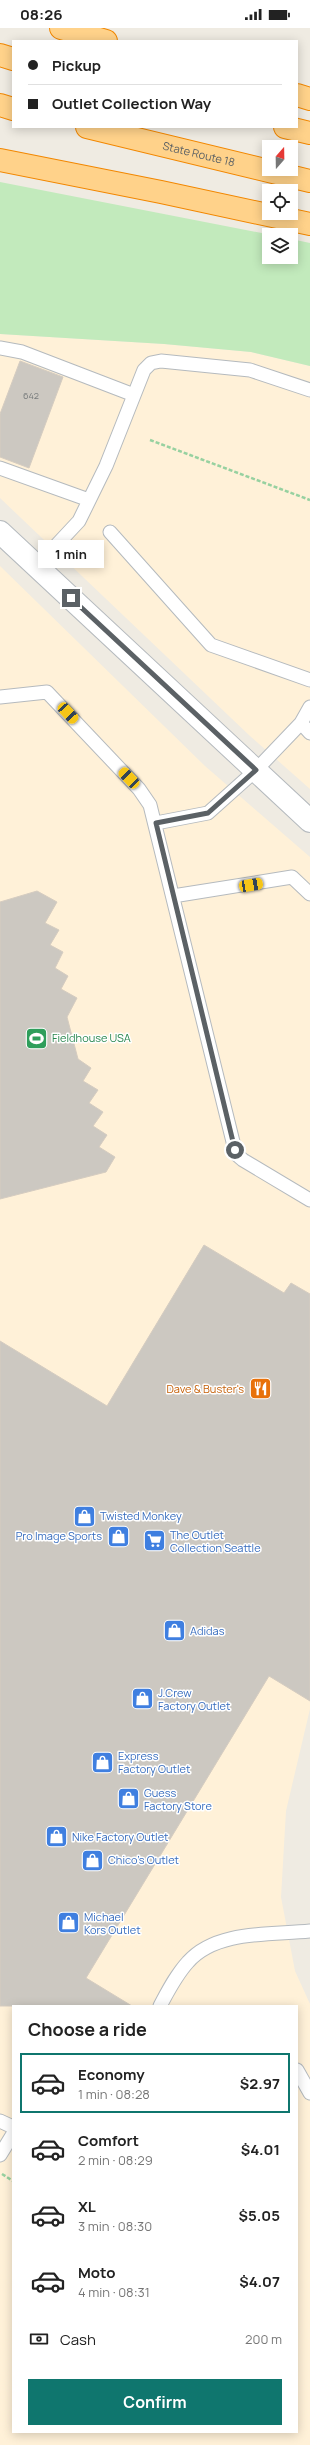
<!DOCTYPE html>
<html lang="en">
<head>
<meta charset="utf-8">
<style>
  body { margin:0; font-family:Manrope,sans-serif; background:#f6f6f6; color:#222; height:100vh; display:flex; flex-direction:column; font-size:15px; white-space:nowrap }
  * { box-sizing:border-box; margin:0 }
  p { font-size:13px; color:#767676 }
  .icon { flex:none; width:22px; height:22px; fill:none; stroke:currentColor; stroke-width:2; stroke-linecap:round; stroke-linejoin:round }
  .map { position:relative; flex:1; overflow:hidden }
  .drawer { position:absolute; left:12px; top:1977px; width:286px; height:428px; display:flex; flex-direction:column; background:#fff; border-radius:0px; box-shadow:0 2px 10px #0003 }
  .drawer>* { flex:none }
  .top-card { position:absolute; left:12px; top:12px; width:286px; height:88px; border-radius:0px; box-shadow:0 2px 10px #0003; display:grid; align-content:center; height:88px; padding:0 16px; background:#fff }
  .needle { width:26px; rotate:20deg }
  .fabs { position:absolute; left:262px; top:112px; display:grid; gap:8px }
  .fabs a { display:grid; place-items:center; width:36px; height:36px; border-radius:0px; background:#fff; box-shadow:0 2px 10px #0003; font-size:20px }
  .end { position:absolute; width:18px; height:18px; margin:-9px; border:5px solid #5b6165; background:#fff; box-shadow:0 0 0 2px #fff }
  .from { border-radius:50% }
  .bubble { position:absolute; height:28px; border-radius:0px; background:#fff; box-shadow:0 2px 10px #0003; font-size:13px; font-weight:700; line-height:28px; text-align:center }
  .car { position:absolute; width:12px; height:24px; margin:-12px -6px; border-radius:5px; box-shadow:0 0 3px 1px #0007; background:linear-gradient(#f5c518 24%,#345 0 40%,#f5c518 0 76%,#345 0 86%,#f5c518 0) }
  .top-card b { display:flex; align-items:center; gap:14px; height:38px; font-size:15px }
  .top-card b+b { border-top:1px solid #e0e0e0 }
  .top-card i { width:10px; height:10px; background:#222 }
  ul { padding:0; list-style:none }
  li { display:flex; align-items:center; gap:12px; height:60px; margin:0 8px 6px; padding:0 8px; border:2px solid transparent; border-radius:0px }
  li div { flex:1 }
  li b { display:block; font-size:15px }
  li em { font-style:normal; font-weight:700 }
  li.active { border-color:#0f766e }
  li>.icon { width:36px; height:36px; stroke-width:1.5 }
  h2 { padding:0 16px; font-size:18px; line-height:48px }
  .pay { display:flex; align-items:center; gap:10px; height:44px; padding:0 16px; font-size:15px }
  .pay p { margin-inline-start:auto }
  .action { display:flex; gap:8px; margin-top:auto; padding:8px 16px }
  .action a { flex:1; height:46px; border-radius:0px; background:#0f766e; color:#fff; font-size:16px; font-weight:700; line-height:46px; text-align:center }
  .status { display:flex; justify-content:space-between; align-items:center; height:28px; padding:0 20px; background:#fff; direction:ltr }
  .status svg { height:11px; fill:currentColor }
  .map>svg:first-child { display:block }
  .commercial { fill:#fff1d8; fill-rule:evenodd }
  .green { fill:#c2eabc }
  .building { fill:#ccc8c1; stroke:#d5ccc0 }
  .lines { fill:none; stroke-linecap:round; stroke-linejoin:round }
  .service-casing { stroke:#b5babe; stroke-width:15 }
  .tertiary-casing { stroke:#b5babe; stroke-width:24 }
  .motorway-casing { stroke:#f28700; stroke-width:24 }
  .path { stroke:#97d1a0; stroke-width:2.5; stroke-dasharray:4 2; stroke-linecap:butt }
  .service { stroke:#fff; stroke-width:13 }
  .tertiary { stroke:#fff; stroke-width:22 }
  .motorway { stroke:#ffd28a; stroke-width:22 }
  .route { stroke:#5b6165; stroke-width:5 }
  .labels { text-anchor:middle; stroke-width:3; stroke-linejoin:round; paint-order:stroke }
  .number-label { font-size:9px; fill:#777b7c }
  .street-label { font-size:11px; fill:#5b6165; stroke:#fff }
  .leisure-label { font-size:11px; fill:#27864d; stroke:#fff; text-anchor:start }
  .food-label { font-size:11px; fill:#c56008; stroke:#fff; text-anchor:end }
  .shop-label { font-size:11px; fill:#366cbe; stroke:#fff; text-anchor:start }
</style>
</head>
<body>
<div class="status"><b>08:26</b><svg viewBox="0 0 49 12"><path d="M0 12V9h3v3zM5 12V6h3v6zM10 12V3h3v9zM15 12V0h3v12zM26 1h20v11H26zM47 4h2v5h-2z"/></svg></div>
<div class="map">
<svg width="310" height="2417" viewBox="0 0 310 2417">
  <rect width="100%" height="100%" fill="#efebe2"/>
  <path class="commercial" d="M0,306L164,316L251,324L310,338V761L250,708L0,470Z
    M0,538L205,738L310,829V1681L286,1783L281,1869L295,1943L310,1976V2417H0ZM13,1978H297V2404H13Z"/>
  <path class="green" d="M0,154L272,207H269V229H291V211L310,215V338L251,324L164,316L0,306Z"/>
  <path class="building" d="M20,333L63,349L29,440L0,429V386Z
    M37,863L57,874L45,895L59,902L50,917L63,924L55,940L68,948L61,961L77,970L67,989L78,1031L91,1040L83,1053L98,1062L89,1075L103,1084L93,1098L107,1107L99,1119L115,1129L106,1144L0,1171V874Z
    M204,1217L284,1265L291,1255L310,1266V1673L269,1648L86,1950L132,1978H0V1313L107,1378Z"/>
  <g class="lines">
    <defs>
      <path id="service" d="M0,320L22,324L134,367
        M0,440L89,472
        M110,504L211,617L310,652
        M37,538L79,493L106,438L144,342L151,335L161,333L250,342L310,362
        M0,669L47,664L139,761L150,777L236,1126L243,1132L310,1172
        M301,695L310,705
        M156,795L208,785L256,742L301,695L310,679
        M173,868L292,849L310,866
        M160,1978C168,1963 176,1947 188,1934C216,1902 271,1907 310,1903
        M297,2042L310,2065
        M0,2093L13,2099
        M0,2127L13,2106"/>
      <path id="tertiary" d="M0,504L310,793"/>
      <g id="motorway">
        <path d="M61,0L106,13"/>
        <path d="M0,27L13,31"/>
        <path d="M297,67L310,71"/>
        <path d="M0,77L13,81"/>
        <path id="s1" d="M87,99L310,153"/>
        <path d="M285,99L310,105"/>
        <path d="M0,132L161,164L310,196"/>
      </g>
    </defs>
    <use href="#service" class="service-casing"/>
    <use href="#tertiary" class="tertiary-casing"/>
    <use href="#motorway" class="motorway-casing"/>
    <path class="path" d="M150,412L310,472
      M2,2146L13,2153"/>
    <use href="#service" class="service"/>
    <use href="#tertiary" class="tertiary"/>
    <use href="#motorway" class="motorway"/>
  </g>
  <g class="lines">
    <path class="route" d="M71,570L256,742L208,785L156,795L235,1122"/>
  </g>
  <defs>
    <symbol id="stadium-square" viewBox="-11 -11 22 22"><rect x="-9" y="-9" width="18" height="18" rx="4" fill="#2e9e5b" stroke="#fff"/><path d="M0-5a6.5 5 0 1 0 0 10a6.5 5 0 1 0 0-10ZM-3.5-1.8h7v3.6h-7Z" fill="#fff"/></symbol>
    <symbol id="restaurant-square" viewBox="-11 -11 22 22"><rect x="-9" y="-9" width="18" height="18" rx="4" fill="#e8710a" stroke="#fff"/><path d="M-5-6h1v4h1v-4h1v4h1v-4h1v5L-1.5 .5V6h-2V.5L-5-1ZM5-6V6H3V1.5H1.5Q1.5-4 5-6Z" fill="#fff"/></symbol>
    <symbol id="shop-square" viewBox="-11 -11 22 22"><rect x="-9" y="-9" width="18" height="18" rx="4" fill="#3f7fe0" stroke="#fff"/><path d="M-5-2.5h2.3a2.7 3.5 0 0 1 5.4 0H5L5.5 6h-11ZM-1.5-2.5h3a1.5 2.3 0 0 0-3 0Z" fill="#fff"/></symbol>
    <symbol id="supermarket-square" viewBox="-11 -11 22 22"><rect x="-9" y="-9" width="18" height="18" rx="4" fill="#3f7fe0" stroke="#fff"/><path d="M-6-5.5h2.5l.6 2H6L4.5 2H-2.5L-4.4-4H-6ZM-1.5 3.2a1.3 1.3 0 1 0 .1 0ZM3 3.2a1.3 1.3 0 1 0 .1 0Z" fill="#fff"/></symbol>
  </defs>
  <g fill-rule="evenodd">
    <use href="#stadium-square" x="24" y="998" width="25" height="25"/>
    <use href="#restaurant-square" x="248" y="1348" width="25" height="25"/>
    <use href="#shop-square" x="72" y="1476" width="25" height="25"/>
    <use href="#shop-square" x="106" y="1496" width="25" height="25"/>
    <use href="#supermarket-square" x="142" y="1500" width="25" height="25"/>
    <use href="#shop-square" x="162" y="1590" width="25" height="25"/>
    <use href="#shop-square" x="130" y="1658" width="25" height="25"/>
    <use href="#shop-square" x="90" y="1722" width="25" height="25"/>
    <use href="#shop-square" x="116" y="1758" width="25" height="25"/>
    <use href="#shop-square" x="44" y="1796" width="25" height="25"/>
    <use href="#shop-square" x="80" y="1820" width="25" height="25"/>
    <use href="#shop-square" x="56" y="1882" width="25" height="25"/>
  </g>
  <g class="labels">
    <g class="number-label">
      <text x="31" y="371">642</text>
    </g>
    <g class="street-label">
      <text dy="4" stroke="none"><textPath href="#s1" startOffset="115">State Route 18</textPath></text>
    </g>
    <g class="leisure-label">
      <text x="52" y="1014">Fieldhouse USA</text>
    </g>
    <g class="food-label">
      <text x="244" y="1365">Dave &amp; Buster's</text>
    </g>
    <g class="shop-label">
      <text x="100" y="1492">Twisted Monkey</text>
      <text x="170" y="1511">The Outlet<tspan x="170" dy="13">Collection Seattle</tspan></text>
      <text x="102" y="1512" text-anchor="end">Pro Image Sports</text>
      <text x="190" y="1607">Adidas</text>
      <text x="158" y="1669">J.Crew<tspan x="158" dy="13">Factory Outlet</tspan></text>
      <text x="118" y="1732">Express<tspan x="118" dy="13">Factory Outlet</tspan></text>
      <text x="144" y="1769">Guess<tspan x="144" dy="13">Factory Store</tspan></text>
      <text x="72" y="1813">Nike Factory Outlet</text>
      <text x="108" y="1836">Chico's Outlet</text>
      <text x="84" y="1893">Michael<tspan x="84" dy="13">Kors Outlet</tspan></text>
    </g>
  </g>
</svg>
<div class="fabs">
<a><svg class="needle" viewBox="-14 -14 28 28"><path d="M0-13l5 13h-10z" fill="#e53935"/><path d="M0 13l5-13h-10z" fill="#767676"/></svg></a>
<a><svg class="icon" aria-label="locate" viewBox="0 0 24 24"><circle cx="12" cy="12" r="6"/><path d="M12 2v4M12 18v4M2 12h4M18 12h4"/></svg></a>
<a><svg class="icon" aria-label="layers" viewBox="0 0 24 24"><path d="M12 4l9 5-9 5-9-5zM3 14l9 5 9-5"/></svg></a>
</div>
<i class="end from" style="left:235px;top:1122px"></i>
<i class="end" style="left:71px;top:570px"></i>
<div class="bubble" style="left:38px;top:512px;width:66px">1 min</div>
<i class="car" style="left:68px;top:685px;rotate:137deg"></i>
<i class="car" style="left:129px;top:750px;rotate:316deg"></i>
<i class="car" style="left:251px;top:857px;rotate:80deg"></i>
<div class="top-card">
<b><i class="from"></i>Pickup</b>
<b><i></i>Outlet Collection Way</b>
</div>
<section class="drawer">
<h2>Choose a ride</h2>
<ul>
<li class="active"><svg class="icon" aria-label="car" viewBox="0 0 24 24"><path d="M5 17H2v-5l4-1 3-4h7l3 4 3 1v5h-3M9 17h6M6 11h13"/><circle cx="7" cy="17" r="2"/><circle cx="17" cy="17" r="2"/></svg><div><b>Economy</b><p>1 min · 08:28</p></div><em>$2.97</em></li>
<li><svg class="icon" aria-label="car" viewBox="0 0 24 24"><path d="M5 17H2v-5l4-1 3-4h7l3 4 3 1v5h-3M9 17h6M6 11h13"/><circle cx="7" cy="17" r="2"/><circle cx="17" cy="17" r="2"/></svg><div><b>Comfort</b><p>2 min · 08:29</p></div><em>$4.01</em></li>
<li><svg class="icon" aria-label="car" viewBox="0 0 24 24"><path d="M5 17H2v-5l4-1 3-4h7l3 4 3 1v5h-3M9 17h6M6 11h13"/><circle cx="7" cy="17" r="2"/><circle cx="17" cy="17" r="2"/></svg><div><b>XL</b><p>3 min · 08:30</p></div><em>$5.05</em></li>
<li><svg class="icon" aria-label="car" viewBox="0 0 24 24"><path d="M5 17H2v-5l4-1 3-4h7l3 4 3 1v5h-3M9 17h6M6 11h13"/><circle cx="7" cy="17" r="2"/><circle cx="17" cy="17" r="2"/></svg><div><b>Moto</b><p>4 min · 08:31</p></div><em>$4.07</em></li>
</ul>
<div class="pay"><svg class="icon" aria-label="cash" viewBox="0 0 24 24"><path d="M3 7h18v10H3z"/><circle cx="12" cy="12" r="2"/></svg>Cash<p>200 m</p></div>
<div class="action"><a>Confirm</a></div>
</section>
</div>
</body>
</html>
